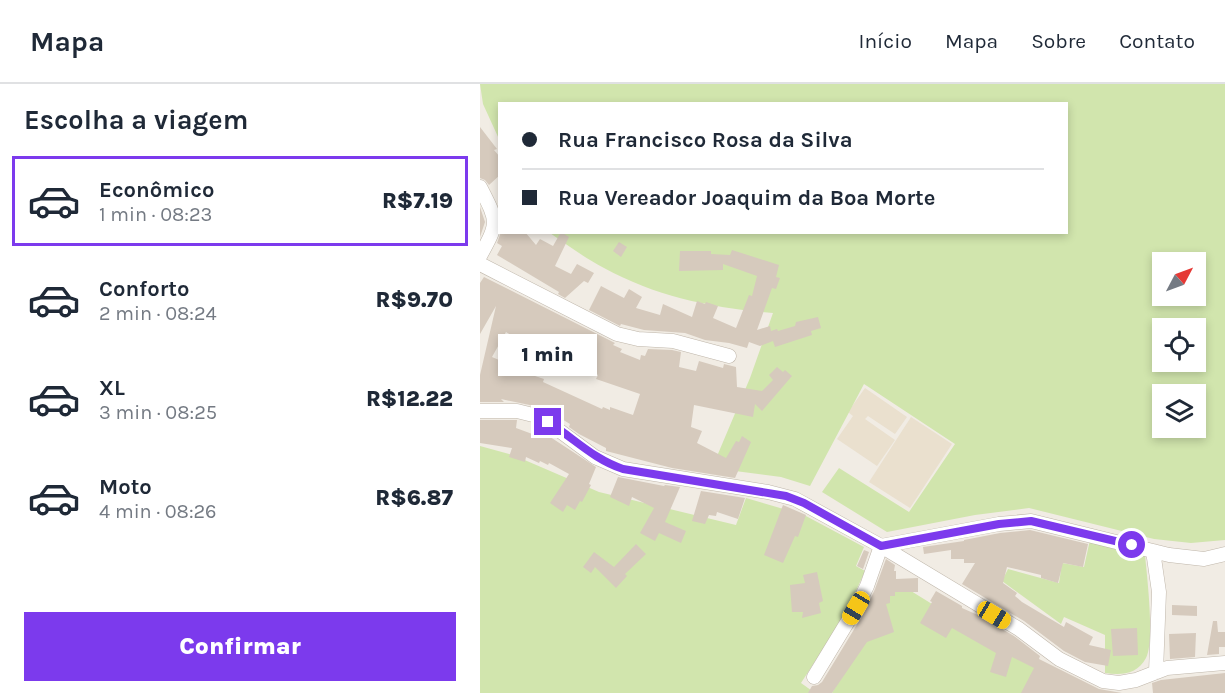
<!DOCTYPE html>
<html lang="pt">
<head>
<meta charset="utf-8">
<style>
  body { margin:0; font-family:Karla,sans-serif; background:#f6f6f7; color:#1f2937; height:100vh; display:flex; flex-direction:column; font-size:22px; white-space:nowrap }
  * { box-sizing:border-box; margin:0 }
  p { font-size:20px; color:#747a83 }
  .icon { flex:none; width:33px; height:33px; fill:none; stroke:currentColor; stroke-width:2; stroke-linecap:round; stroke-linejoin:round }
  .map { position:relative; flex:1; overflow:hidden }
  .details { display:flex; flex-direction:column; background:#fff; width:480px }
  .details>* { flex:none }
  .guide { position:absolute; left:18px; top:18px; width:570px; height:132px; border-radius:0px; box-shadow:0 3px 9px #0003; display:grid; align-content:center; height:132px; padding:0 24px; background:#fff }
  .needle { width:39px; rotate:49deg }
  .fabs { position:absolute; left:672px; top:168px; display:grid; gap:12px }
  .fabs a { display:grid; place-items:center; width:54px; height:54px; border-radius:0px; background:#fff; box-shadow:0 3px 9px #0003; font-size:30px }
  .end { position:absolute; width:27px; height:27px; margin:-14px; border:8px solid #7c3aed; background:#fff; box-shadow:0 0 0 3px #fff }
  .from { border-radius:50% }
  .bubble { position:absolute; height:42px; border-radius:0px; background:#fff; box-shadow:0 3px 9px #0003; font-size:20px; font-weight:800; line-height:42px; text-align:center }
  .car { position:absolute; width:18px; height:36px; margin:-18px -9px; border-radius:8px; box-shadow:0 0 4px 2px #0007; background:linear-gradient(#f5c518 24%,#345 0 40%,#f5c518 0 76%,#345 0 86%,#f5c518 0) }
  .guide b { display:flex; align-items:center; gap:21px; height:57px; font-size:22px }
  .guide b+b { border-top:2px solid #e0e1e3 }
  .guide i { width:15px; height:15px; background:#1f2937 }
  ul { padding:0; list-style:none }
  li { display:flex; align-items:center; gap:18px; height:90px; margin:0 12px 9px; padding:0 12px; border:3px solid transparent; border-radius:0px }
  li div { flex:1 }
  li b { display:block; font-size:22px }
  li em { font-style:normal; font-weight:800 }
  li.current { border-color:#7c3aed }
  li>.icon { width:54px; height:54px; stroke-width:1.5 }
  h2 { padding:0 24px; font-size:27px; line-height:72px }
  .cta { display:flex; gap:12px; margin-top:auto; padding:12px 24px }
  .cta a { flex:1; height:69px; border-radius:0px; background:#7c3aed; color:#fff; font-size:24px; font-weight:800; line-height:69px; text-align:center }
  header { display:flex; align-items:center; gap:36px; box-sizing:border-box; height:84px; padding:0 30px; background:#fff; border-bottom:2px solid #e0e1e3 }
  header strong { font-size:28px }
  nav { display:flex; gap:33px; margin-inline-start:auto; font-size:21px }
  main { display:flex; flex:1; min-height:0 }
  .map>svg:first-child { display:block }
  .education { fill:#eae0ce }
  .green { fill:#d1e5ad; fill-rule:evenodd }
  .building { fill:#d6cabd; fill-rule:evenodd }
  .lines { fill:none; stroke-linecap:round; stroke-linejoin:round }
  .minor-casing { stroke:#bfb6aa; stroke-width:15 }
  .minor { stroke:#fff; stroke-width:14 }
  .route { stroke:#7c3aed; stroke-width:8 }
</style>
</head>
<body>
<header>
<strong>Mapa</strong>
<nav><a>Início</a><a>Mapa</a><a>Sobre</a><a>Contato</a></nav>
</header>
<main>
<section class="details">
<h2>Escolha a viagem</h2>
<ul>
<li class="current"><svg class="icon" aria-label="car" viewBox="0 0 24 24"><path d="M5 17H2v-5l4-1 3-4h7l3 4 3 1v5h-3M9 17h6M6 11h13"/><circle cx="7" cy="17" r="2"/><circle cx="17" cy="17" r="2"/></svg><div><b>Econômico</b><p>1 min · 08:23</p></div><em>R$7.19</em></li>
<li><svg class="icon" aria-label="car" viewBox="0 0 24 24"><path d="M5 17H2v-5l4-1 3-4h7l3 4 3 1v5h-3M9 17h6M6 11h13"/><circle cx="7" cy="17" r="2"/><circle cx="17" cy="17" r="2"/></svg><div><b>Conforto</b><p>2 min · 08:24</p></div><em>R$9.70</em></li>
<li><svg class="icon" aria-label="car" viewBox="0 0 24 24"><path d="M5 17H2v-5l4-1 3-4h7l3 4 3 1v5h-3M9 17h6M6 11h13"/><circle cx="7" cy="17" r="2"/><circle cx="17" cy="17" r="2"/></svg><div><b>XL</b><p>3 min · 08:25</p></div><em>R$12.22</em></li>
<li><svg class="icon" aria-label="car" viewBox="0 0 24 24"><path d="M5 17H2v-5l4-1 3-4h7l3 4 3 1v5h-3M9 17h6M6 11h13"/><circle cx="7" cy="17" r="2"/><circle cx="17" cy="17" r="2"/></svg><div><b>Moto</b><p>4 min · 08:26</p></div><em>R$6.87</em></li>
</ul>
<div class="cta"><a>Confirmar</a></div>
</section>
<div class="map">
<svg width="745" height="609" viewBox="0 0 745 609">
  <rect width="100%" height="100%" fill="#f1ece4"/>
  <path class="education" d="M385,304L427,333L415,350L388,332L385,335L415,356L397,382L357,355L373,332L368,328Z
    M431,333L472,360L430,424L389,398Z"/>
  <path class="green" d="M0,0H745V456L711,459L674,455L549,424L495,431L407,448L342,408L359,384L429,428L475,360L384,300L330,402L301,393L232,384L270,294L293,229C233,224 177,213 124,184C105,174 87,161 70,149L586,148V20H20L19,55L3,20ZM682,178H716V212H682ZM682,244H716V278H682ZM682,310H716V344H682Z
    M0,362L33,371L119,408L256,441L266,414L324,431L384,463L376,482L385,487C368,527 345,562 321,599L335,609H0Z
    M610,456L665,471C667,492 675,557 666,574C657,591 641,591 625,589V551L584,533L581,540L522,497L528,485L579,499L582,479L604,483Z
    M410,494L575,596L568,609H352L371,576Z"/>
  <path class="building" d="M0,43L17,65L14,66L20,73V91L9,101L5,96L0,94Z
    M0,123L5,138L0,153Z
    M21,148H45L56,161L60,155L73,162L81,148L89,153L75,182L91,190L97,180L114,189L108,199L104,197L85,214L78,210L79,208L17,171L22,162L17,159Z
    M139,158L147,163L141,173L133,167Z
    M252,166L299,181L296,193L300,194L296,205L292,204L277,246L290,242L291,247L297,245L298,247L315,242L316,238L338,233L341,244L331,247L332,251L295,263L293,257L280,262L269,258L267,264L249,259L225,256L205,249L164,246L141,240L140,242L109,226L121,202L144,214L149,205L162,213L156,224L180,231L183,220L212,233L217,217L225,220L226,218L238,222L233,234L256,244L269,211L272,212L277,192L243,180V186L199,187L200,167H231V170L250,171Z
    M4,193L135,259L133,261L142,265L140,268L160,276L161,271L165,272L168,265L192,266L201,268L199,283L216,287L219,277L243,284L244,280L256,283L257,303L282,307L293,296L289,291L297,283L303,288L305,286L312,292L282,327L275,320L273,333L214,321L211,343L222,347L217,359L246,374L256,357L259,358L262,352L271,358L255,394L192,384L126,367V364L99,350L89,343L90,340L64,324L21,315L24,318H0V291L16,222L0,250V199ZM26,248L44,259L33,282L12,273ZM68,262L90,272L89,275L118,291L116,295L160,310L153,331L130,323V326L123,323L122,325L63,298L64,295L52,291Z
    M0,336H37L36,344L55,351L58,345L116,383L109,400L111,401L102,418L100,417L95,426L87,421L83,428L70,419L89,390L69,379L68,381L60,377L59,379L46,373L45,378L29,373L32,364L0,359Z
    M138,393L184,402L185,401L200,403L185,438L206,447L201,459L179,449L175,457L160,449L174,424L152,413L149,422L130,413Z
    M221,407L265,414L258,435L237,428L236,432L229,431L225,440L212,437Z
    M303,421L326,431L318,453L315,452L303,479L284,471Z
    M550,446L608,460L603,483L583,479L578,499L561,494V491L527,483L523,499L537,509L535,512L542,518L584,543L586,538L613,553L609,561L631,566L628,582L605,578L584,567L544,537L482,500L495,479H484V475H471V466L444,470L443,463L484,457V456L520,449Z
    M156,460L166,470L145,490L147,492L136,504L115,483L111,489L103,483L114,468L134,483Z
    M384,466L389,468L383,485L377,482Z
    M406,475L415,481L414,487H416V495L438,494V508H415V512H410V519L406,520L414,548L387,558L352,609H328L332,602L338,601L342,598L384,529L395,505Z
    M337,488L343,517L339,519L341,529L322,534L323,528H312L310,501L325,499L323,491Z
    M456,507L482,522V524L500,532L534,552L560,572L559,575L619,605L642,609H541L554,584L532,573L526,593L510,588L516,569L472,544L466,554L440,539L452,518L450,517Z
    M692,521L717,522V532L692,531Z
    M733,537H737L738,548H745V563H739V570L727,571Z
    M657,544L658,571L633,572L631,545Z
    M716,549L715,573L690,575L689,550Z
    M745,589V609H673L672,599L681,596Z"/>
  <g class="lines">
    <defs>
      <path id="minor" d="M0,103C18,138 19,138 0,172
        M0,180L137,250L158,255L193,257L249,272
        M0,327H37L61,333L115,373L143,385L288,408L315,415L401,462L539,545L579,575L623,597L639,599L656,596L687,584L745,579
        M401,462L519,440L551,437L689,471L724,475L745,470
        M673,467L679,508L676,588
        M334,593L376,524L387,502L401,462"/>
    </defs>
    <use href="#minor" class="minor-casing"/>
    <use href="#minor" class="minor"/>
  </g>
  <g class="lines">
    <path class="route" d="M68,338C94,354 113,375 143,385L306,412L324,419L401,462L519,440L551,437L652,461"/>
  </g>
</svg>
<div class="fabs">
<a><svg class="needle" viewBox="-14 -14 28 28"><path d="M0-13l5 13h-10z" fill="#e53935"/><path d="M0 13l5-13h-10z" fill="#747a83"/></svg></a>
<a><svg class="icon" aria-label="locate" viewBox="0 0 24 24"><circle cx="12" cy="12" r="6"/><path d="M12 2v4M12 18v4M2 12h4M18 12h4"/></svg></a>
<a><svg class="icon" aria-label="layers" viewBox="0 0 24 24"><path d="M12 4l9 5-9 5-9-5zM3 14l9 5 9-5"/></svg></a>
</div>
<i class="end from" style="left:652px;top:461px"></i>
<i class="end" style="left:68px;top:338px"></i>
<div class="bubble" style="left:18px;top:250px;width:99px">1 min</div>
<i class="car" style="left:376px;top:524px;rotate:211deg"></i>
<i class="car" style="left:514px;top:531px;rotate:121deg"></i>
<div class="guide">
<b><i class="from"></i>Rua Francisco Rosa da Silva</b>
<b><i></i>Rua Vereador Joaquim da Boa Morte</b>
</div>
</div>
</main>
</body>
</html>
